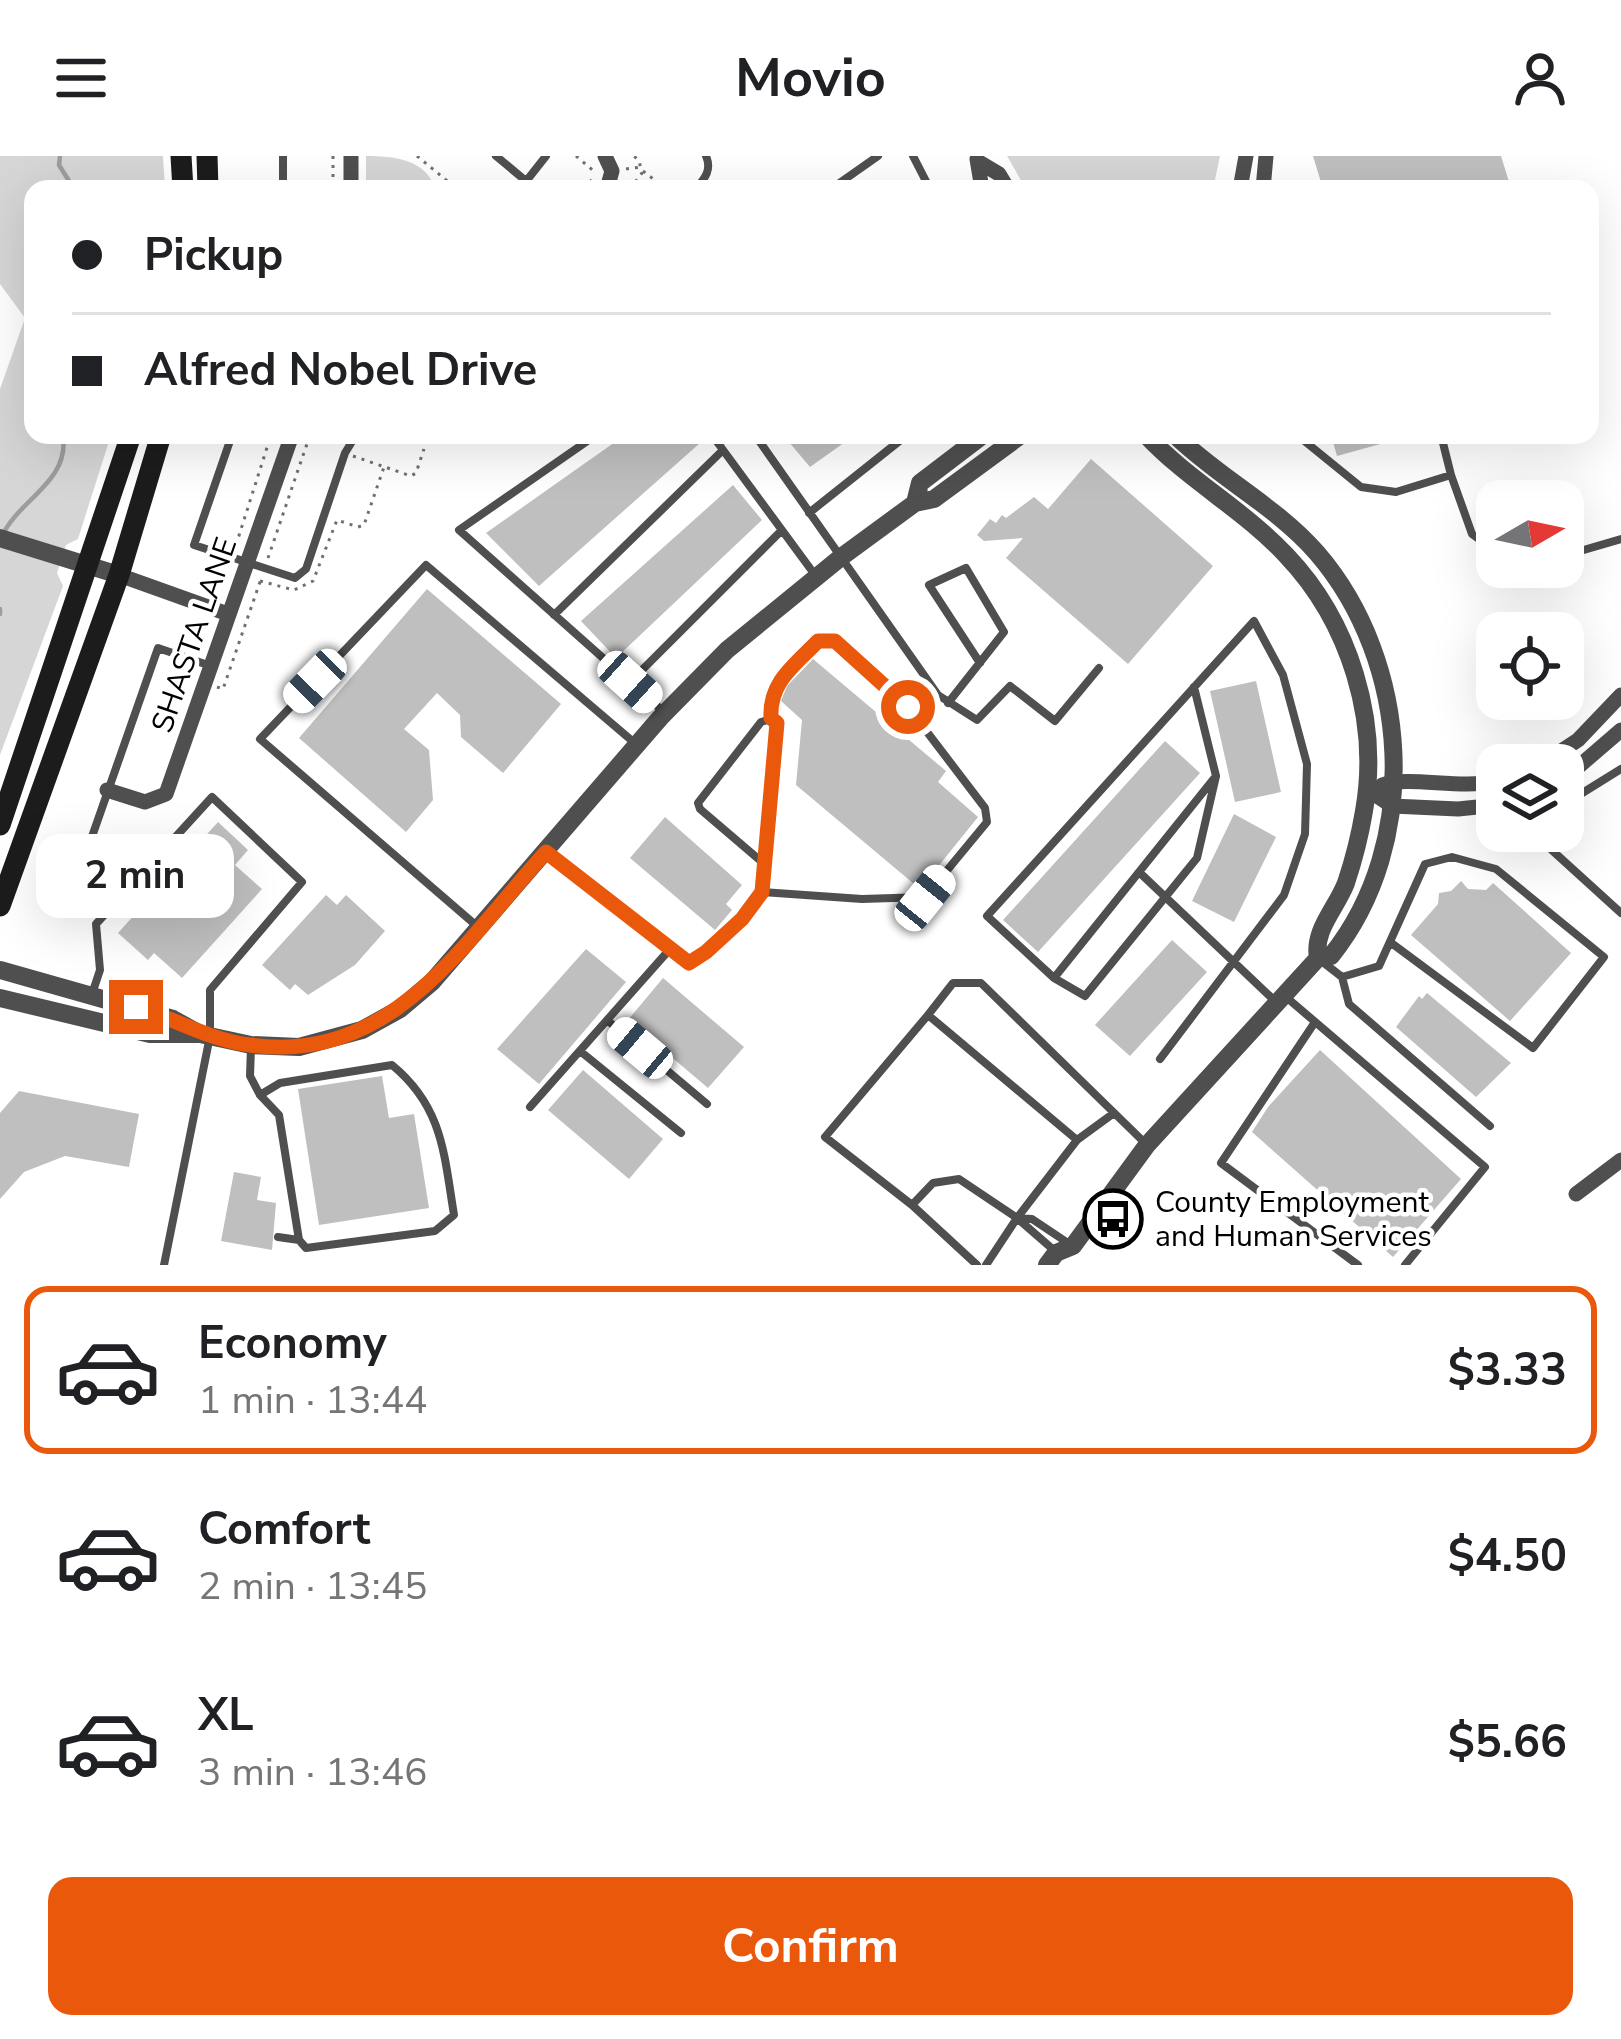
<!DOCTYPE html>
<html lang="en">
<head>
<meta charset="utf-8">
<style>
  body { margin:0; font-family:"Nunito Sans",sans-serif; background:#f2f2f2; color:#202124; height:100vh; display:flex; flex-direction:column; font-size:45px; white-space:nowrap }
  * { box-sizing:border-box; margin:0 }
  p { font-size:39px; color:#757577 }
  .icon { flex:none; width:66px; height:66px; fill:none; stroke:currentColor; stroke-width:2; stroke-linecap:round; stroke-linejoin:round }
  .map { position:relative; height:1109px; overflow:hidden }
  .panel { display:flex; flex-direction:column; background:#fff; flex:1 }
  .panel>* { flex:none }
  .guide { position:absolute; left:24px; top:24px; width:1575px; height:264px; border-radius:24px; box-shadow:0 12px 48px #0002; display:grid; align-content:center; height:264px; padding:0 48px; background:#fff }
  .needle { width:78px; rotate:81deg }
  .buttons { position:absolute; left:1476px; top:324px; display:grid; gap:24px }
  .buttons a { display:grid; place-items:center; width:108px; height:108px; border-radius:24px; background:#fff; box-shadow:0 12px 48px #0002; font-size:60px }
  .end { position:absolute; width:54px; height:54px; margin:-27px; border:15px solid #ea580c; background:#fff; box-shadow:0 0 0 6px #fff }
  .from { border-radius:50% }
  .bubble { position:absolute; height:84px; border-radius:24px; background:#fff; box-shadow:0 12px 48px #0002; font-size:39px; font-weight:700; line-height:84px; text-align:center }
  .car { position:absolute; width:36px; height:72px; margin:-36px -18px; border-radius:15px; box-shadow:0 0 9px 3px #0007; background:linear-gradient(#fff 24%,#345 0 40%,#fff 0 76%,#345 0 86%,#fff 0) }
  .guide b { display:flex; align-items:center; gap:42px; height:114px; font-size:45px }
  .guide b+b { border-top:3px solid #e0e0e0 }
  .guide i { width:30px; height:30px; background:#202124 }
  ul { padding:21px 0 0; list-style:none }
  li { display:flex; align-items:center; gap:36px; height:168px; margin:0 24px 18px; padding:0 24px; border:6px solid transparent; border-radius:24px }
  li div { flex:1 }
  li b { display:block; font-size:45px }
  li em { font-style:normal; font-weight:700 }
  li.active { border-color:#ea580c }
  li>.icon { width:108px; height:108px; stroke-width:1.5 }
  .button { display:flex; gap:24px; margin-top:auto; padding:24px 48px }
  .button a { flex:1; height:138px; border-radius:24px; background:#ea580c; color:#fff; font-size:48px; font-weight:700; line-height:138px; text-align:center }
  header { display:flex; justify-content:space-between; align-items:center; height:156px; padding:0 48px; background:#fff; font-size:54px; font-weight:700 }
  .map>svg:first-child { display:block }
  .green { fill:#d6d6d6 }
  .lines { fill:none; stroke-linecap:round; stroke-linejoin:round }
  .stream { stroke:#9d9d9d; stroke-width:4.5 }
  .building { fill:#bfbfbf }
  .path { stroke:#717171; stroke-width:3; stroke-dasharray:3 6; stroke-linecap:butt }
  .service { stroke:#4f4f4f; stroke-width:8 }
  .minor { stroke:#4f4f4f; stroke-width:15 }
  .tertiary { stroke:#4f4f4f; stroke-width:18 }
  .secondary { stroke:#1c1c1c; stroke-width:21 }
  .route { stroke:#ea580c; stroke-width:15 }
  .labels { text-anchor:middle; stroke-width:9; stroke-linejoin:round; paint-order:stroke }
  .street-label { font-size:30px; fill:#000; stroke:#fff }
  .poi-label { font-size:30px; fill:#000; stroke:#fff; text-anchor:start }
</style>
</head>
<body>
<header><svg class="icon" aria-label="menu" viewBox="0 0 24 24"><path d="M4 6h16M4 12h16M4 18h16"/></svg>Movio<svg class="icon" aria-label="person" viewBox="0 0 24 24"><circle cx="12" cy="8" r="4"/><path d="M4 21q1-7 8-7t8 7"/></svg></header>
<div class="map">
<svg width="1621" height="1109" viewBox="0 0 1621 1109">
  <rect width="100%" height="100%" fill="#fff"/>
  <path class="green" d="M0,0H163L165,33H33V279H111L78,383L66,389L57,417L63,430L0,599V233L25,162L0,128Z
    M366,0C392,0 427,3 435,33H366Z
    M1007,0H1220L1213,33H1026Z"/>
  <g class="lines">
    <path class="stream" d="M60,0L59,9L74,33
      M2,380C19,343 70,326 63,279
      M0,453V458"/>
  </g>
  <path class="building" d="M1313,0H1501L1510,29L1497,33H1323Z
    M625,279H693L700,287L539,430L486,377Z
    M783,279H855L810,311Z
    M1331,279H1402V282L1337,300Z
    M1091,303L1213,410L1128,508L1006,402L1023,382L984,385L977,379L990,363L996,367L1002,359L1006,362L1034,341L1048,353Z
    M733,329L762,364L616,502L581,465Z
    M427,433L561,548L503,617L461,581L460,559L437,537L404,573L429,594L433,644L406,676L299,582Z
    M813,503L946,615L938,626L978,661L920,733L796,629L802,564L781,545L787,530Z
    M1256,525L1281,636L1235,646L1210,535Z
    M1165,585L1200,617L1038,796L1003,764Z
    M1234,658L1276,681L1234,766L1192,745Z
    M665,661L742,729L726,748L732,754L715,774L630,702Z
    M218,666L248,694L235,709L262,733L182,822L154,797L148,804L118,777Z
    M1461,725L1468,733L1486,734L1493,727L1571,797L1510,865L1411,779L1438,748L1439,737L1451,735Z
    M326,739L337,749L346,739L385,775L355,809L308,839L295,828L290,834L262,809Z
    M1172,784L1207,816L1130,900L1095,869Z
    M586,793L626,826L539,928L497,893Z
    M663,822L744,891L708,932L628,864Z
    M1427,837L1511,907L1476,941L1396,871L1419,840L1422,843Z
    M1320,894L1461,1023L1393,1101L1252,976L1268,951Z
    M583,914L663,983L629,1023L548,954Z
    M382,920L389,962L414,958L429,1052L319,1069L298,933Z
    M19,935L139,958L129,1011L65,1000L24,1016L0,1043V957Z
    M234,1016L261,1021L257,1044L276,1047L272,1094L221,1085Z"/>
  <g class="lines">
    <path class="path" d="M333,0V33
      M417,0L457,33
      M576,0L595,16
      M626,13L641,11
      M643,15L666,33
      M584,33L594,21
      M630,33L642,17L639,5L634,0
      M353,300L411,320L416,317L424,293
      M236,389L271,279
      M268,402L310,279
      M260,425L294,434L313,425L337,364L358,371L364,369L384,311
      M217,531L223,533L261,423"/>
    <path class="service" d="M283,0V33
      M496,0L526,25
      M913,0L930,33
      M520,33L546,0
      M696,33C705,22 712,14 706,0
      M831,33L878,0
      M232,279L194,389L295,422L306,413L345,297L356,279
      M415,279L428,283
      M596,279L459,374L665,557
      M712,279L815,419
      M755,279L938,539L977,564L1010,530L1055,565L1099,512
      M1297,279L1361,331L1396,336L1451,319L1472,378L1497,396
      M1441,279L1451,319
      M809,357L907,279
      M1563,400L1621,383
      M554,459L723,294
      M630,526L782,374
      M1194,531L1216,620
      M948,547L1004,476L966,412L929,429L980,507
      M1563,649L1621,613
      M1542,675L1544,687L1621,757
      M88,692L158,492L211,510
      M548,697L689,807L706,797L742,763L762,736L777,567L771,563C768,526 794,510 817,485H835L908,551L985,652L987,666L925,741L862,743L762,736
      M762,706L700,653L698,647L761,566L771,563
      M1139,716L1277,847
      M478,771L260,583L426,409L637,589
      M1324,807L1342,821L1379,810L1425,708L1452,701L1496,713L1604,801L1533,892L1390,786
      M1342,821L1349,848L1490,970
      M1054,822L1085,840L1197,702L1216,620L1054,822L987,760L1254,465L1283,519L1307,608L1305,678L1284,739L1160,903
      M92,838L100,814L96,768L212,641L302,726L210,834V880L164,1109
      M1286,841L1485,1011L1405,1109
      M928,859L825,981L912,1049L933,1027L959,1023L1017,1062L1056,1096
      M607,864L707,948
      M1315,866L1221,1007L1358,1109
      M251,891L250,920L260,939
      M580,895L681,977
      M392,909C443,951 444,998 454,1059L435,1075L306,1092L299,1084L279,959L260,939L280,927Z
      M530,951L670,793
      M1114,957L1077,984L928,859L953,827H981L1146,988
      M912,1049L977,1109
      M1018,1062L1032,1063L1068,1087
      M278,1081L299,1084
      M986,1109L1017,1062L1077,984"/>
    <path class="minor" d="M351,0V33
      M605,0L612,15L607,33
      M977,3L982,33
      M979,6L999,18L1008,33
      M1240,33L1246,0
      M1263,33L1266,0
      M119,419L228,458
      M1540,609L1578,584L1621,539
      M1563,624L1621,574
      M1382,629C1410,619 1459,634 1497,625
      M107,634L145,646L166,638L292,279
      M1368,634L1392,650L1458,653L1497,649
      M1576,1038L1621,1004"/>
    <path class="tertiary" d="M1146,279C1188,324 1244,354 1286,399C1350,466 1380,565 1364,655C1360,679 1354,703 1346,727C1336,753 1313,774 1318,802
      M915,347L920,327L983,279
      M0,382L119,419
      M0,814L173,863L200,878
      M0,842L150,878H200L251,889L299,891L362,874L400,853L432,826L660,562L727,494L840,402L915,347L934,343L1021,279
      M1047,1109L1056,1097L1073,1090L1147,989L1318,802L1331,800C1422,687 1411,506 1317,397C1276,350 1219,322 1175,279"/>
    <path class="secondary" d="M181,0L183,33
      M207,0L208,33
      M0,669L131,279
      M0,750L119,419L161,279"/>
  </g>
  <g class="lines">
    <path class="route" d="M136,851C176,863 209,884 250,889C392,909 464,786 546,696L689,807L706,796L742,763L762,736L777,567L771,562C769,526 794,510 818,485H835L908,551"/>
  </g>
  <defs>
    <symbol id="bus-ring" viewBox="-11 -11 22 22"><circle r="9.5" fill="#fff" stroke="#000" stroke-width="1.5"/><path d="M-5-6H5V4H4V6H2V4H-2V6H-4V4H-5ZM-3.5-4V0h7V-4ZM-3.5 1.2v1.5H-2V1.2ZM2 1.2v1.5H3.5V1.2Z" fill="#000"/></symbol>
  </defs>
  <g fill-rule="evenodd">
    <use href="#bus-ring" x="1080" y="1030" width="66" height="66"/>
  </g>
  <g class="labels">
    <g class="street-label">
      <text transform="translate(194 479) rotate(-71)" y="10">SHASTA LANE</text>
    </g>
    <g class="poi-label">
      <text x="1155" y="1056">County Employment<tspan x="1155" dy="34">and Human Services</tspan></text>
    </g>
  </g>
</svg>
<div class="buttons">
<a><svg class="needle" viewBox="-14 -14 28 28"><path d="M0-13l5 13h-10z" fill="#e53935"/><path d="M0 13l5-13h-10z" fill="#757577"/></svg></a>
<a><svg class="icon" aria-label="locate" viewBox="0 0 24 24"><circle cx="12" cy="12" r="6"/><path d="M12 2v4M12 18v4M2 12h4M18 12h4"/></svg></a>
<a><svg class="icon" aria-label="layers" viewBox="0 0 24 24"><path d="M12 4l9 5-9 5-9-5zM3 14l9 5 9-5"/></svg></a>
</div>
<i class="end from" style="left:908px;top:551px"></i>
<i class="end" style="left:136px;top:851px"></i>
<div class="bubble" style="left:36px;top:678px;width:198px">2 min</div>
<i class="car" style="left:315px;top:525px;rotate:224deg"></i>
<i class="car" style="left:630px;top:526px;rotate:132deg"></i>
<i class="car" style="left:925px;top:742px;rotate:39deg"></i>
<i class="car" style="left:640px;top:892px;rotate:310deg"></i>
<div class="guide">
<b><i class="from"></i>Pickup</b>
<b><i></i>Alfred Nobel Drive</b>
</div>
</div>
<section class="panel">
<ul>
<li class="active"><svg class="icon" aria-label="car" viewBox="0 0 24 24"><path d="M5 17H2v-5l4-1 3-4h7l3 4 3 1v5h-3M9 17h6M6 11h13"/><circle cx="7" cy="17" r="2"/><circle cx="17" cy="17" r="2"/></svg><div><b>Economy</b><p>1 min · 13:44</p></div><em>$3.33</em></li>
<li><svg class="icon" aria-label="car" viewBox="0 0 24 24"><path d="M5 17H2v-5l4-1 3-4h7l3 4 3 1v5h-3M9 17h6M6 11h13"/><circle cx="7" cy="17" r="2"/><circle cx="17" cy="17" r="2"/></svg><div><b>Comfort</b><p>2 min · 13:45</p></div><em>$4.50</em></li>
<li><svg class="icon" aria-label="car" viewBox="0 0 24 24"><path d="M5 17H2v-5l4-1 3-4h7l3 4 3 1v5h-3M9 17h6M6 11h13"/><circle cx="7" cy="17" r="2"/><circle cx="17" cy="17" r="2"/></svg><div><b>XL</b><p>3 min · 13:46</p></div><em>$5.66</em></li>
</ul>
<div class="button"><a>Confirm</a></div>
</section>
</body>
</html>
